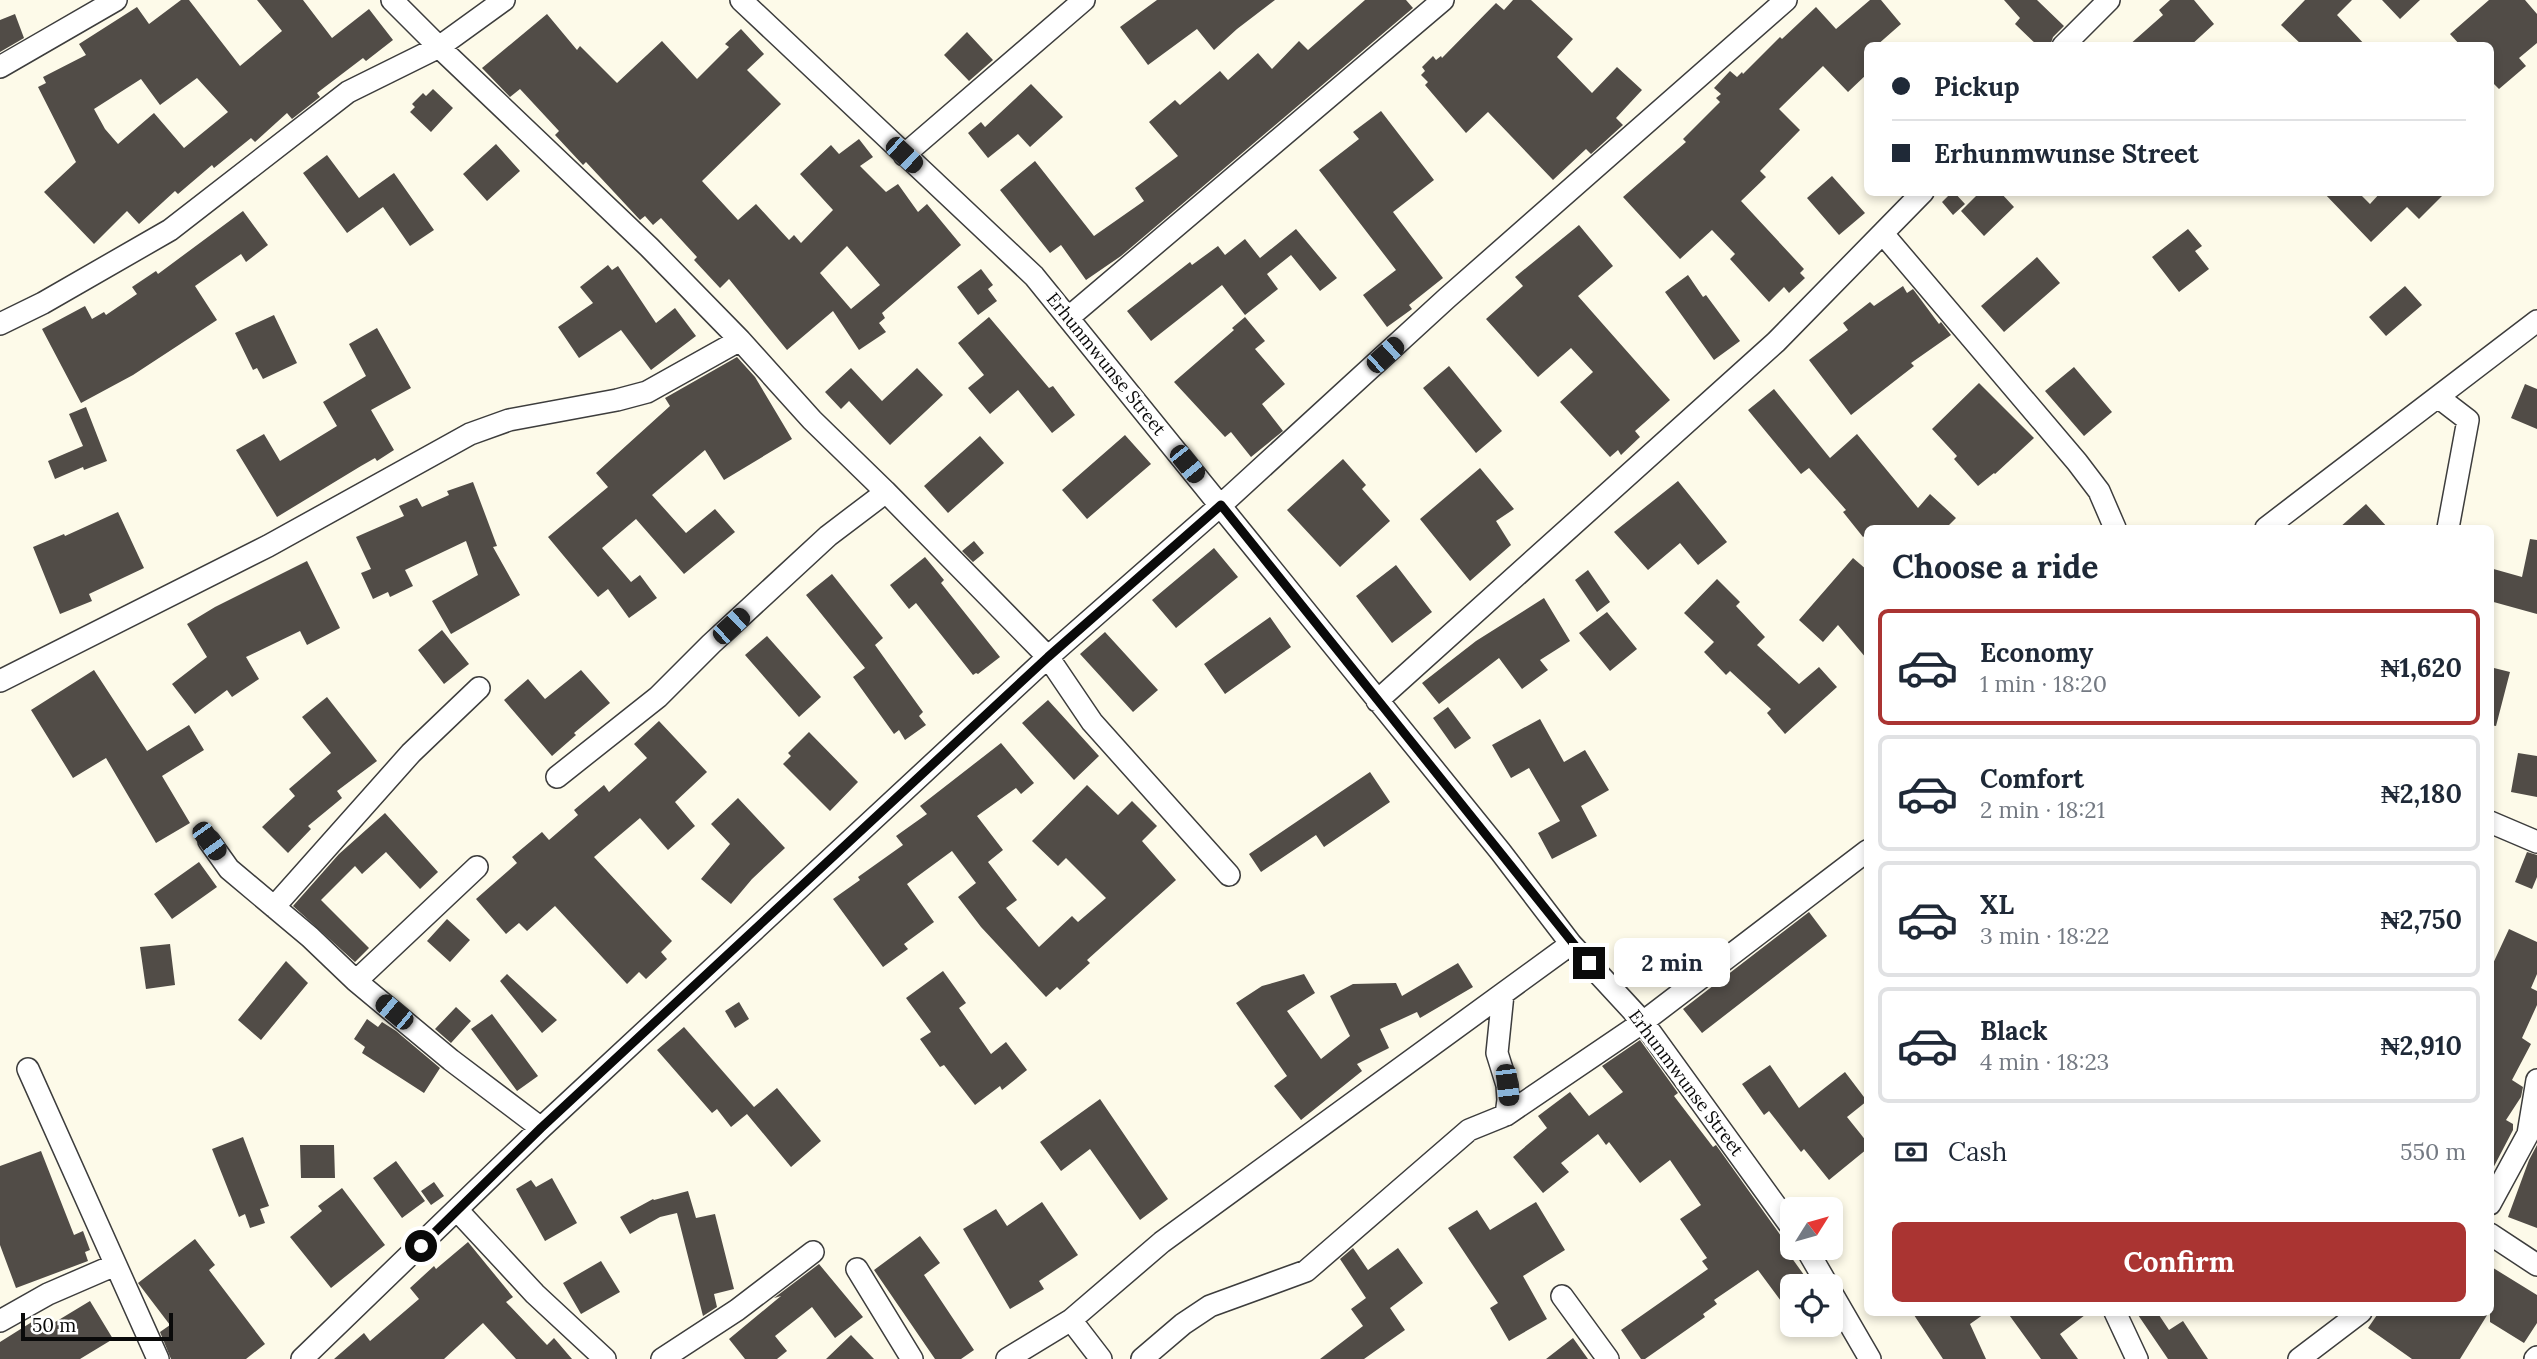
<!DOCTYPE html>
<html lang="en">
<head>
<meta charset="utf-8">
<style>
  body { margin:0; font-family:Lora,serif; background:#f6f6f7; color:#1f2937; height:100vh; display:flex; flex-direction:column; font-size:26px; white-space:nowrap }
  * { box-sizing:border-box; margin:0 }
  p { font-size:23px; color:#747a83 }
  .icon { flex:none; width:38px; height:38px; fill:none; stroke:currentColor; stroke-width:2; stroke-linecap:round; stroke-linejoin:round }
  .map { position:relative; flex:1; overflow:hidden }
  .drawer { position:absolute; left:1864px; top:525px; width:630px; height:791px; display:flex; flex-direction:column; background:#fff; border-radius:10px; box-shadow:0 4px 10px #0003 }
  .drawer>* { flex:none }
  .guide { position:absolute; left:1864px; top:42px; width:630px; height:154px; border-radius:10px; box-shadow:0 4px 10px #0003; display:grid; align-content:center; height:154px; padding:0 28px; background:#fff }
  .needle { width:46px; rotate:53deg }
  .fabs { position:absolute; left:1780px; top:1197px; display:grid; gap:14px }
  .fabs a { display:grid; place-items:center; width:63px; height:63px; border-radius:10px; background:#fff; box-shadow:0 4px 10px #0003; font-size:35px }
  .scale { position:absolute; left:21px; bottom:18px; width:152px; box-sizing:border-box; padding-left:7px; border:4px solid #0a0a0a; border-top:0; font-size:19px; line-height:24px; white-space:nowrap; color:#0a0a0a; -webkit-text-stroke:5px #fff; paint-order:stroke }
  .end { position:absolute; width:32px; height:32px; margin:-16px; border:9px solid #0a0a0a; background:#fff; box-shadow:0 0 0 4px #fff }
  .from { border-radius:50% }
  .bubble { position:absolute; height:49px; border-radius:10px; background:#fff; box-shadow:0 4px 10px #0003; font-size:23px; font-weight:800; line-height:49px; text-align:center }
  .car { position:absolute; width:21px; height:42px; margin:-21px -10px; border-radius:9px; box-shadow:0 0 5px 2px #0007; background:linear-gradient(#222 24%,#8ab4d8 0 40%,#222 0 76%,#8ab4d8 0 86%,#222 0) }
  .guide b { display:flex; align-items:center; gap:24px; height:66px; font-size:26px }
  .guide b+b { border-top:2px solid #e0e1e3 }
  .guide i { width:18px; height:18px; background:#1f2937 }
  ul { padding:0; list-style:none }
  li { display:flex; align-items:center; gap:21px; height:116px; margin:0 14px 10px; padding:0 14px; border:4px solid #e0e1e3; border-radius:10px }
  li div { flex:1 }
  li b { display:block; font-size:26px }
  li em { font-style:normal; font-weight:800 }
  li.current { border-color:#aa3432 }
  li>.icon { width:63px; height:63px; stroke-width:1.5 }
  h2 { padding:0 28px; font-size:32px; line-height:84px }
  .pay { display:flex; align-items:center; gap:18px; height:77px; padding:0 28px; font-size:26px }
  .pay p { margin-inline-start:auto }
  .button { display:flex; gap:14px; margin-top:auto; padding:14px 28px }
  .button a { flex:1; height:80px; border-radius:10px; background:#aa3432; color:#fff; font-size:28px; font-weight:800; line-height:80px; text-align:center }
  .map>svg:first-child { display:block }
  .building { fill:#514c47; fill-rule:evenodd }
  .lines { fill:none; stroke-linecap:round; stroke-linejoin:round }
  .street-casing { stroke:#3d3d3d; stroke-width:24 }
  .street { stroke:#fff; stroke-width:21 }
  .route { stroke:#0a0a0a; stroke-width:9 }
  .labels { text-anchor:middle; stroke-width:7; stroke-linejoin:round; paint-order:stroke }
  .street-label { font-size:18px; fill:#0a0a0a; stroke:#fff }
</style>
</head>
<body>
<div class="map">
<svg width="2537" height="1359" viewBox="0 0 2537 1359">
  <rect width="100%" height="100%" fill="#fdfae9"/>
  <path class="building" d="M181,0H189L240,66L282,31L257,0H303L332,38L369,9L393,40L366,61L363,58L317,93L320,97L292,119L287,113L255,142L251,138L214,168L212,165L178,194L175,191L139,224L127,211L94,244L44,192L76,162L38,87L46,83L43,77L86,55L79,44L137,7L149,24ZM197,78L228,112L184,148L154,113L118,144L105,129L94,109L141,79L160,105Z
    M1157,0H1275L1237,29L1214,50L1197,29L1148,65L1120,27Z
    M1365,0H1406L1413,8L1121,256L1086,280L1061,245L1050,253L1000,190L1035,161L1094,236L1144,201L1135,188L1178,156L1149,122L1175,100L1180,105L1220,71L1228,80L1258,53L1272,69L1299,41L1308,50Z
    M1513,0H1531L1573,39L1557,57L1592,93L1617,67L1642,90L1616,118L1623,125L1591,154L1586,149L1553,180L1488,112L1466,133L1425,85L1428,82L1421,75L1425,71L1422,67L1433,56L1436,60L1441,56L1442,58L1496,3L1504,10Z
    M1870,0H1881L1901,24L1876,46H1867V74L1848,92L1823,66L1779,109L1800,130L1760,171L1766,177L1741,201L1804,269L1800,273L1805,278L1789,293L1784,287L1769,302L1730,259L1735,254L1712,230L1680,259L1623,197L1686,142L1683,139L1720,102L1716,98L1721,94L1714,88L1730,71L1737,77L1742,72L1743,74L1780,37L1782,39L1816,7L1836,29Z
    M2004,0H2037L2064,26L2053,37L2050,46H2038L2015,24L2020,18Z
    M2170,0H2194L2214,24L2190,46H2128L2163,15L2159,10Z
    M2305,0H2352L2337,15L2366,46H2303L2281,25Z
    M2382,0H2420L2400,19Z
    M2489,0H2525L2537,14V43L2519,58L2526,66L2499,89L2490,80V46H2461L2450,34Z
    M15,14L24,38L0,52V20Z
    M547,14L577,50L580,46L617,83L662,41L697,79L729,47L725,44L741,29L764,54L747,70L781,104L702,181L738,220L756,204L789,240L794,235L801,243L833,210L800,174L831,145L839,154L859,139L873,157L860,166L886,192L898,184L918,212L927,204L961,245L882,313L885,318L879,323L886,332L859,350L833,311L787,350L729,279L720,288L694,260L697,257L661,218L653,225L645,216L640,220L586,162L583,165L555,135L559,131L520,89L510,97L482,68ZM847,246L880,285L851,309L820,273Z
    M967,32L993,60L969,81L944,55Z
    M1031,84L1063,117L1030,147L1018,134L988,158L968,133L981,122L985,127Z
    M433,89L453,108L431,132L410,112L415,107L412,104L423,93L426,96Z
    M1381,111L1434,180L1393,212L1443,278L1409,305L1412,309L1387,327L1363,295L1396,270L1319,170L1359,139L1353,132Z
    M496,144L520,171L487,201L463,174Z
    M327,155L359,198L394,173L434,230L410,246L383,207L347,233L303,173Z
    M1832,176L1865,213L1839,235L1807,198Z
    M1952,192H1954L1965,204L1953,215L1942,202Z
    M1980,192H2000L2014,207L1984,236L1961,211Z
    M2323,192H2358L2370,204L2381,192H2446L2419,219L2407,207L2371,242Z
    M243,211L268,245L246,262L241,254L195,286L217,320L133,375L81,403L42,329L85,306L92,319L104,312L106,315L137,294L132,287L156,271L158,274Z
    M1579,225L1613,266L1578,296L1670,400L1635,431L1640,437L1621,455L1618,450L1610,457L1560,402L1593,372L1571,348L1538,377L1486,319L1523,286L1515,277Z
    M1296,229L1337,278L1320,291L1291,255L1267,274L1278,289L1245,315L1222,285L1151,341L1127,311L1190,262L1192,265L1218,246L1225,255L1245,239L1260,258Z
    M2188,229L2202,246L2195,251L2209,269L2179,292L2152,257Z
    M2037,257L2060,283L2004,332L1981,306Z
    M608,265L612,270L618,266L656,323L675,308L696,336L651,370L621,330L579,358L558,327L593,303L580,287Z
    M981,269L993,285L988,289L997,301L978,315L957,287Z
    M1688,275L1703,297L1706,295L1740,341L1714,360L1665,292Z
    M1903,286L1907,293L1913,289L1939,324L1941,322L1951,335L1911,363L1914,366L1851,415L1809,360L1848,330L1843,323L1870,302L1874,306Z
    M2405,286L2422,305L2386,336L2369,317Z
    M274,315L297,363L263,379L257,368L253,370L235,333Z
    M989,317L1049,388L1053,386L1075,415L1052,433L1018,390L990,414L968,388L984,375L958,343Z
    M1245,317L1265,341L1255,349L1285,384L1262,404L1283,431L1251,457L1231,432L1225,437L1174,382L1234,330L1232,328Z
    M377,328L411,388L371,410L394,450L377,461L375,458L361,466L277,517L236,450L264,434L280,461L337,426L323,402L366,376L349,344Z
    M737,357L755,377L792,439L724,480L705,450L652,495L686,533L715,509L735,532L684,574L636,519L602,548L631,582L640,575L657,598L629,618L608,589L598,597L548,537L608,487L596,473L670,406L665,398Z
    M1449,366L1502,431L1476,453L1423,388Z
    M2074,367L2112,412L2084,436L2045,391Z
    M851,368L882,401L917,368L943,395L890,445L849,401L841,409L825,392Z
    M1979,383L2034,438L1995,474L1994,473L1978,486L1954,459L1957,456L1932,429Z
    M2525,384L2537,389V429L2511,418Z
    M1774,389L1830,458L1857,434L1918,508L1930,494L1956,518L1946,528H1867V534L1863,537L1843,512L1846,510L1809,468L1801,474L1748,410Z
    M86,407L107,461L84,470L83,467L55,479L48,461L83,446L69,414Z
    M1125,435L1151,464L1087,519L1062,490Z
    M980,436L1004,463L948,513L924,486Z
    M1343,459L1366,485L1362,489L1390,521L1340,567L1287,510Z
    M1480,468L1514,509L1496,521L1511,545L1470,581L1420,519Z
    M1678,481L1727,542L1698,565L1680,543L1648,570L1614,532Z
    M473,482L497,546L493,547L520,595L451,634L432,601L478,575L466,541L405,570L413,586L390,597L388,592L373,599L361,573L371,569L356,537L404,516L399,506L417,498L422,507L449,495L447,491Z
    M2366,504L2388,528H2339Z
    M118,512L144,568L89,594L92,601L60,614L33,547L64,534L65,536Z
    M2530,539L2537,540V614L2490,601V568L2522,577Z
    M974,541L984,553L973,562L962,551Z
    M1214,548L1238,577L1176,628L1152,600Z
    M925,557L944,580L941,583L1000,657L978,674L976,673L973,675L916,603L909,609L890,585Z
    M1853,558L1867,570V659L1838,625L1823,642L1799,620Z
    M307,561L340,628L307,645L300,631L246,657L259,679L232,697L227,690L195,714L172,684L207,657L187,624L215,607Z
    M1396,565L1432,612L1392,643L1356,596Z
    M1588,570L1610,602L1597,612L1575,580Z
    M832,574L883,638L875,645L923,712L919,716L926,725L905,740L899,730L894,734L853,677L865,668L806,595Z
    M1717,579L1740,602L1736,606L1765,637L1757,645L1799,684L1819,667L1837,687L1785,734L1767,713L1771,709L1730,671L1726,675L1704,652L1714,642L1684,613Z
    M1544,598L1570,641L1540,660L1548,670L1522,689L1499,658L1439,704L1422,683L1476,641Z
    M1607,612L1637,649L1610,671L1579,633Z
    M1270,617L1291,647L1225,694L1204,664Z
    M442,630L469,664L444,684L418,650Z
    M1105,632L1158,690L1133,712L1080,654Z
    M767,636L821,697L799,717L745,655Z
    M2490,667L2510,672L2496,726L2490,725Z
    M94,670L147,751L189,725L204,750L162,776L190,823L156,843L106,758L73,778L31,710Z
    M581,670L610,703L574,733L576,735L552,756L504,700L528,679L545,699Z
    M327,697L377,761L337,791L342,798L308,826L311,829L288,853L262,827L295,796L289,789L331,753L302,717Z
    M1048,700L1099,756L1074,780L1022,723Z
    M1448,707L1471,738L1455,749L1433,718Z
    M1540,719L1564,762L1585,750L1609,790L1581,806L1597,836L1552,859L1538,833L1560,821L1529,768L1511,778L1492,745Z
    M659,721L707,772L675,802L695,826L668,850L640,818L594,857L672,941L661,952L667,959L646,979L639,972L627,984L555,906L527,931L519,923L506,934L476,899L517,863L512,857L542,832L549,840L578,815L574,810L604,785L609,792L647,758L634,744Z
    M809,732L858,782L830,811L783,764L791,756L788,753Z
    M1001,743L1034,783L1021,794L1016,788L977,816L1003,850L988,862L1017,900L1006,908L1039,947L1072,916L1078,922L1106,898L1066,858L1058,866L1032,841L1087,785L1118,815L1132,801L1157,826L1142,841L1176,880L1087,960L1090,963L1060,990L1057,987L1046,997L981,927L958,897L976,883L952,851L907,884L934,922L904,944L908,949L883,967L833,899L860,880L858,877L903,845L896,836L927,814L920,806Z
    M2518,753L2537,756V797L2511,792Z
    M1370,772L1390,802L1324,847L1316,835L1261,872L1249,854Z
    M738,798L785,848L752,879L731,904L701,879L730,844L711,824Z
    M385,813L438,872L420,889L386,852L362,874L355,866L321,900L369,948L355,962L293,906L339,854Z
    M2527,852L2537,855V877L2532,889L2515,882Z
    M199,862L217,887L172,919L154,894Z
    M1809,912L1827,936L1702,1033L1683,1009Z
    M447,919L470,940L450,962L427,941Z
    M2509,929L2537,942V974L2531,988L2537,991V1005L2522,1038L2531,1044L2512,1080L2523,1087L2521,1097L2506,1120L2513,1124V1130L2490,1174V970Z
    M170,944L175,985L146,989L140,947Z
    M286,961L308,983L261,1040L238,1020Z
    M1458,963L1473,987L1420,1018L1417,1012L1380,1029L1389,1048L1357,1064L1362,1071L1301,1120L1274,1086L1287,1076L1236,1003L1262,986L1304,974L1315,993L1287,1011L1321,1059L1350,1036L1330,996L1353,984L1396,983L1402,996Z
    M943,971L966,1003L959,1008L991,1054L1006,1042L1027,1070L1002,1090L1000,1086L975,1105L944,1065L940,1067L920,1039L931,1032L906,998Z
    M507,974L557,1020L542,1033L500,981Z
    M739,1002L749,1019L735,1028L725,1011Z
    M456,1007L471,1021L451,1043L435,1029Z
    M492,1014L538,1076L517,1091L471,1029Z
    M367,1019L378,1027L382,1022L396,1031L440,1068L424,1093L362,1053L365,1047L354,1039Z
    M684,1027L754,1107L777,1088L821,1141L791,1167L747,1114L731,1127L717,1109L712,1113L657,1050Z
    M1640,1040L1678,1093L1674,1096L1713,1147L1716,1145L1781,1236L1788,1240L1792,1246L1786,1250L1812,1286H1792V1316L1758,1270L1714,1300L1717,1304L1703,1314L1705,1317L1645,1359H1641L1621,1330L1708,1269L1702,1261L1707,1258L1680,1219L1701,1205L1670,1160L1640,1183L1609,1142L1606,1145L1598,1134L1561,1163L1569,1172L1543,1193L1513,1157L1547,1128L1538,1116L1570,1092L1589,1116L1623,1092L1602,1066Z
    M1770,1065L1799,1108L1845,1072L1867,1101L1847,1117L1867,1142V1149L1829,1180L1804,1149L1801,1152L1769,1111L1764,1115L1742,1084Z
    M1100,1099L1168,1199L1140,1220L1090,1149L1061,1171L1040,1142Z
    M243,1137L269,1206L260,1209L265,1223L250,1228L245,1214L239,1217L212,1149Z
    M300,1145H334L335,1178H301Z
    M2537,1145V1228L2508,1217L2529,1160Z
    M41,1151L74,1235L83,1231L90,1250L85,1252L88,1261L16,1288L0,1245V1166Z
    M396,1161L425,1201L402,1218L373,1178Z
    M552,1178L577,1223L545,1241L516,1189L531,1180L536,1187Z
    M434,1182L444,1196L431,1205L421,1191Z
    M342,1188L385,1245L331,1288L290,1237L322,1211L318,1206Z
    M688,1191L696,1218L715,1214L734,1289L714,1294L717,1307L703,1316L677,1213L660,1217L630,1234L620,1217L653,1199L654,1200Z
    M1042,1202L1078,1255L1039,1281L1044,1289L1010,1309L963,1229L996,1209L1007,1226Z
    M1536,1202L1565,1250L1523,1276L1547,1319L1509,1341L1490,1308L1498,1303L1448,1228L1477,1210L1490,1230Z
    M920,1236L940,1263L924,1275L974,1350L961,1359H935L874,1270Z
    M195,1239L215,1265L209,1270L265,1344L246,1359H171L160,1332L170,1325L138,1283Z
    M468,1242L513,1297L506,1302L547,1345L554,1338L572,1359H516L483,1323L444,1359H334L364,1333L370,1341L419,1299L410,1288L434,1266L436,1269Z
    M1353,1248L1368,1270L1398,1248L1423,1283L1390,1308L1405,1330L1364,1359H1320L1363,1326L1351,1309L1366,1298L1340,1259Z
    M601,1261L620,1292L581,1314L563,1283Z
    M819,1264L863,1317L835,1338L812,1307L775,1336L787,1351L777,1359H745L729,1339L781,1296L774,1298Z
    M2490,1266L2537,1295V1323L2524,1343L2490,1322Z
    M90,1301L113,1339L80,1359H0V1342L35,1320L42,1330Z
    M1912,1312H1987L1970,1324L1986,1359H1943Z
    M2007,1312H2089L2060,1334L2078,1359H2041Z
    M2136,1312H2157L2169,1330L2183,1321L2208,1359H2168Z
    M2379,1312H2489L2460,1359H2412L2368,1328Z
    M851,1335L874,1359H826Z
    M1573,1338L1588,1359H1546Z"/>
  <g class="lines">
    <defs>
      <path id="street" d="M392,0L439,47L649,247L740,340L812,420L886,492L1048,657L1092,722L1229,875
        M741,0L1034,276L1500,851L1571,944L1643,1022L1792,1228
        M2063,46L2109,0
        M0,67L116,0
        M904,155L1084,0
        M1884,235L2077,462L2099,491L2115,528
        M1068,318L1443,0
        M0,324L43,303L170,230L348,92L439,47L504,0
        M2438,397L2468,420L2448,528
        M2266,528L2537,321
        M0,681L268,546L470,434L509,420L617,400L647,392L740,340
        M1377,701L1776,342L1923,192
        M557,777L658,697L711,644L828,536L886,492
        M2490,822L2537,842
        M209,841L229,869L310,937L356,981L451,1060L541,1128
        M274,907L411,753L479,688
        M356,981L477,867
        M1503,994L1497,1053L1507,1085L1508,1100L1506,1115
        M28,1069L158,1359
        M2490,1204L2528,1134L2537,1080
        M458,1211L535,1294L605,1359
        M2490,1234L2537,1265
        M1806,1248L1828,1286
        M857,1269L912,1359
        M1830,1290L1870,1359
        M1562,1296L1608,1359
        M2115,1312L2137,1359
        M1071,1320L1101,1359
        M0,1321L48,1294L115,1265
        M302,1359L541,1128L1048,657L1221,505L1447,298L1786,0
        M662,1359L737,1310L813,1252
        M1007,1359L1071,1320L1162,1242L1571,944
        M1142,1359L1183,1324L1210,1306L1306,1271L1469,1130L1506,1115L1643,1022L1867,851
        M2299,1359L2361,1312
        M2535,1359L2537,1357"/>
    </defs>
    <use href="#street" class="street-casing"/>
    <use href="#street" class="street"/>
  </g>
  <g class="lines">
    <path class="route" d="M421,1246L541,1128L1048,657L1221,505L1589,963"/>
  </g>
  <g class="labels">
    <g class="street-label">
      <text transform="translate(1106 364) rotate(51)" y="6">Erhunmwunse Street</text>
      <text transform="translate(1686 1083) rotate(53)" y="6">Erhunmwunse Street</text>
    </g>
  </g>
</svg>
<div class="fabs">
<a><svg class="needle" viewBox="-14 -14 28 28"><path d="M0-13l5 13h-10z" fill="#e53935"/><path d="M0 13l5-13h-10z" fill="#747a83"/></svg></a>
<a><svg class="icon" aria-label="locate" viewBox="0 0 24 24"><circle cx="12" cy="12" r="6"/><path d="M12 2v4M12 18v4M2 12h4M18 12h4"/></svg></a>
</div>
<div class="scale">50 m</div>
<i class="end from" style="left:421px;top:1246px"></i>
<i class="end" style="left:1589px;top:963px"></i>
<div class="bubble" style="left:1614px;top:938px;width:116px">2 min</div>
<i class="car" style="left:904px;top:155px;rotate:133deg"></i>
<i class="car" style="left:1385px;top:355px;rotate:48deg"></i>
<i class="car" style="left:1187px;top:464px;rotate:141deg"></i>
<i class="car" style="left:731px;top:626px;rotate:47deg"></i>
<i class="car" style="left:209px;top:841px;rotate:144deg"></i>
<i class="car" style="left:394px;top:1012px;rotate:310deg"></i>
<i class="car" style="left:1507px;top:1085px;rotate:173deg"></i>
<div class="guide">
<b><i class="from"></i>Pickup</b>
<b><i></i>Erhunmwunse Street</b>
</div>
<section class="drawer">
<h2>Choose a ride</h2>
<ul>
<li class="current"><svg class="icon" aria-label="car" viewBox="0 0 24 24"><path d="M5 17H2v-5l4-1 3-4h7l3 4 3 1v5h-3M9 17h6M6 11h13"/><circle cx="7" cy="17" r="2"/><circle cx="17" cy="17" r="2"/></svg><div><b>Economy</b><p>1 min · 18:20</p></div><em>₦1,620</em></li>
<li><svg class="icon" aria-label="car" viewBox="0 0 24 24"><path d="M5 17H2v-5l4-1 3-4h7l3 4 3 1v5h-3M9 17h6M6 11h13"/><circle cx="7" cy="17" r="2"/><circle cx="17" cy="17" r="2"/></svg><div><b>Comfort</b><p>2 min · 18:21</p></div><em>₦2,180</em></li>
<li><svg class="icon" aria-label="car" viewBox="0 0 24 24"><path d="M5 17H2v-5l4-1 3-4h7l3 4 3 1v5h-3M9 17h6M6 11h13"/><circle cx="7" cy="17" r="2"/><circle cx="17" cy="17" r="2"/></svg><div><b>XL</b><p>3 min · 18:22</p></div><em>₦2,750</em></li>
<li><svg class="icon" aria-label="car" viewBox="0 0 24 24"><path d="M5 17H2v-5l4-1 3-4h7l3 4 3 1v5h-3M9 17h6M6 11h13"/><circle cx="7" cy="17" r="2"/><circle cx="17" cy="17" r="2"/></svg><div><b>Black</b><p>4 min · 18:23</p></div><em>₦2,910</em></li>
</ul>
<div class="pay"><svg class="icon" aria-label="cash" viewBox="0 0 24 24"><path d="M3 7h18v10H3z"/><circle cx="12" cy="12" r="2"/></svg>Cash<p>550 m</p></div>
<div class="button"><a>Confirm</a></div>
</section>
</div>
</body>
</html>
